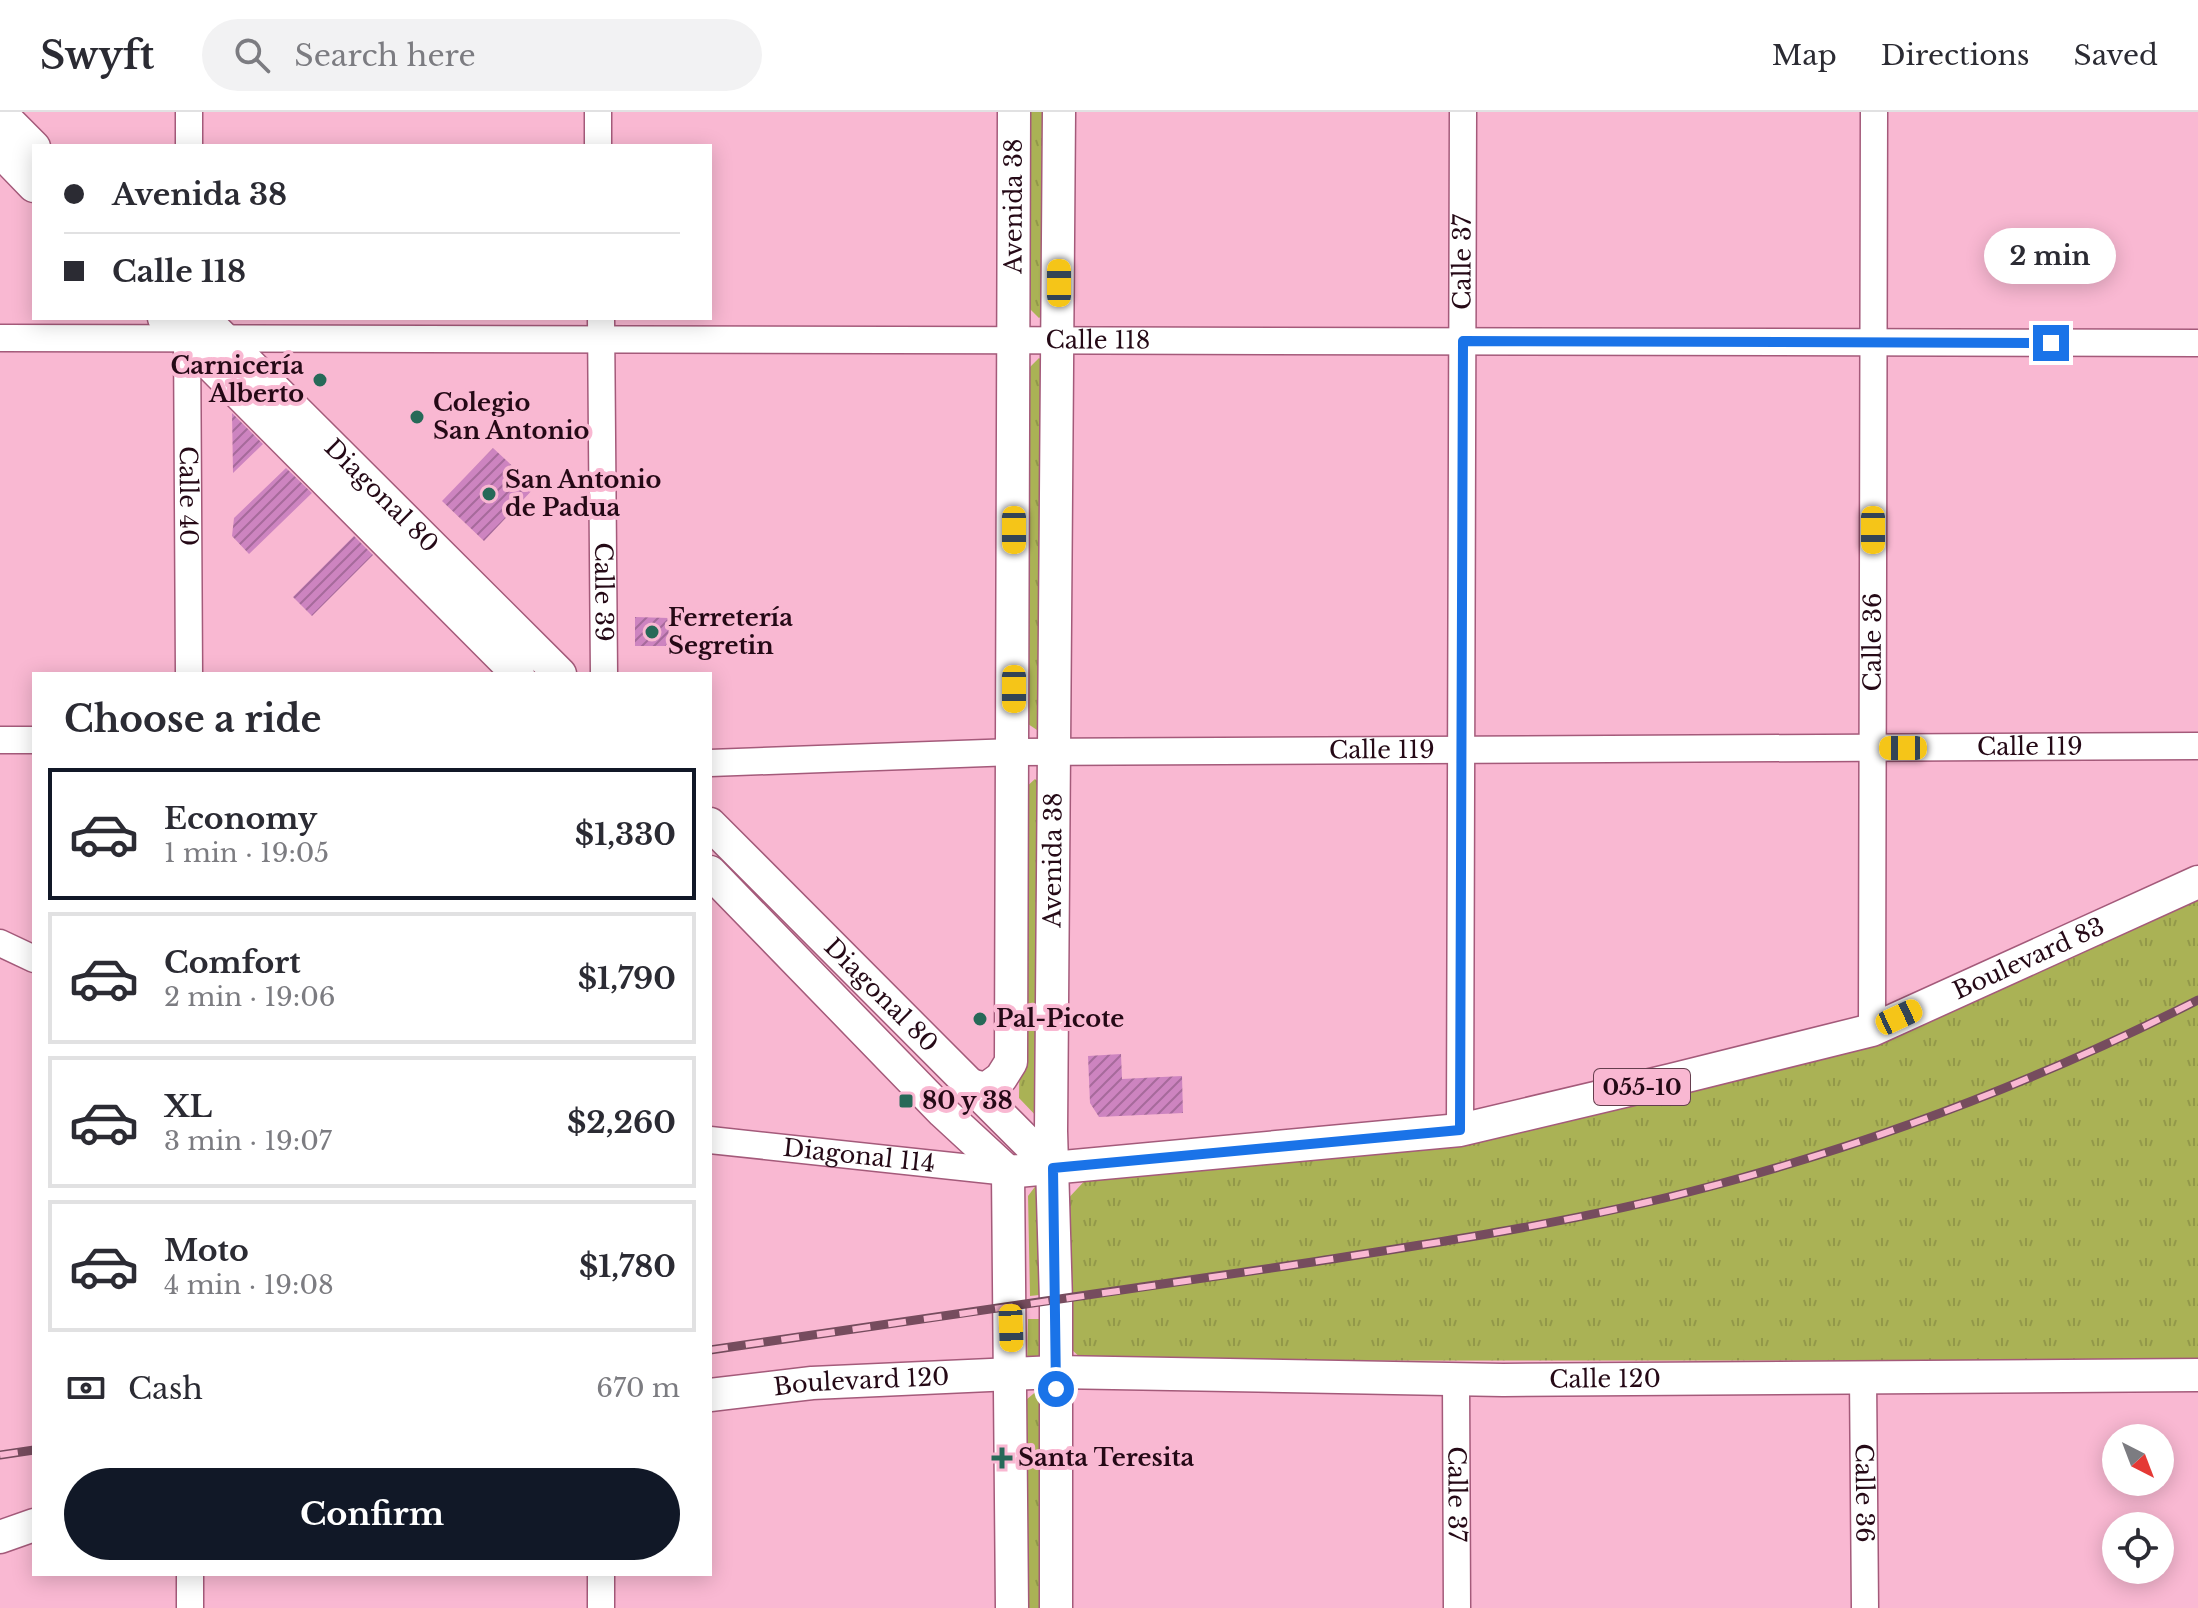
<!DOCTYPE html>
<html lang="en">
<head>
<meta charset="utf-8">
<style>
  body { margin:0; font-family:"Libre Baskerville",serif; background:#f2f2f3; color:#2b2b33; height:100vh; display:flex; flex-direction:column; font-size:30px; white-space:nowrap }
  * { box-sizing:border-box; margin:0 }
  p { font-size:26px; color:#7c7c81 }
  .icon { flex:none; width:44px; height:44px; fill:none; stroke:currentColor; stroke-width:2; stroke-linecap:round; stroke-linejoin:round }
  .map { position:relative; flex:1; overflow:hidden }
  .details { position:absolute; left:32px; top:560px; width:680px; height:904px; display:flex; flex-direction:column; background:#fff; border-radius:0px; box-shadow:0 4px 20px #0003 }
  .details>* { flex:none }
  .top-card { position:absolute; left:32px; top:32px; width:680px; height:176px; border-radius:0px; box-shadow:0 4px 20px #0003; display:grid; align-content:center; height:176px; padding:0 32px; background:#fff }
  .needle { width:52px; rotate:138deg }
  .fabs { position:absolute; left:2102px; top:1312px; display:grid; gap:16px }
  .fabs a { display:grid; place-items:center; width:72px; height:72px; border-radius:50%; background:#fff; box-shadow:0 4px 20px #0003; font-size:40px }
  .end { position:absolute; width:36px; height:36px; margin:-18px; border:10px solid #1a73e8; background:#fff; box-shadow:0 0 0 4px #fff }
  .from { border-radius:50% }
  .bubble { position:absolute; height:56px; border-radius:28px; background:#fff; box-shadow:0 4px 20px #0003; font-size:26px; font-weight:700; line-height:56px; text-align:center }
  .car { position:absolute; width:24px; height:48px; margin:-24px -12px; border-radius:10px; box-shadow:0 0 6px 2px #0007; background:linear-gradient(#f5c518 24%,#345 0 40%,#f5c518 0 76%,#345 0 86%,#f5c518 0) }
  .top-card b { display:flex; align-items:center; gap:28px; height:76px; font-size:30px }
  .top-card b+b { border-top:2px solid #e1e1e2 }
  .top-card i { width:20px; height:20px; background:#2b2b33 }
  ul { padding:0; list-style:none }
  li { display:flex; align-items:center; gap:24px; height:132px; margin:0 16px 12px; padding:0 16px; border:4px solid #e1e1e2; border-radius:0px }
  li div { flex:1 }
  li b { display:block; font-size:30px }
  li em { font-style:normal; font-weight:700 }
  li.on { border-color:#111827 }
  li>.icon { width:72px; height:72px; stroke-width:1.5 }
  h2 { padding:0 32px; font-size:36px; line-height:96px }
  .pay { display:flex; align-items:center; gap:20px; height:88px; padding:0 32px; font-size:30px }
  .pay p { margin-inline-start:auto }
  .cta { display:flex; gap:16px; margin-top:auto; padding:16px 32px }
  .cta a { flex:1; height:92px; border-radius:48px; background:#111827; color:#fff; font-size:32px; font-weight:700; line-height:92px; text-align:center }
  header { display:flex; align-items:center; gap:48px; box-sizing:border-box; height:112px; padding:0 40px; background:#fff; border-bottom:2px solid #e1e1e2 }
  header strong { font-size:38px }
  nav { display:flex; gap:44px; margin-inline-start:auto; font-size:28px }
  .search { width:560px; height:72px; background:#f2f2f3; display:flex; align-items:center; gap:20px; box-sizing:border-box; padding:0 28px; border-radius:44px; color:#7c7c81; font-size:30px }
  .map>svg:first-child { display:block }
  .grass { fill:url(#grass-tufts) }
  .building { fill:url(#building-hatch) }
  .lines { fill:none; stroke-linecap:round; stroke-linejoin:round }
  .minor-casing { stroke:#a45a7a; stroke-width:29 }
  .major-casing { stroke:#a45a7a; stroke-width:35 }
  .minor { stroke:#fff; stroke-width:26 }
  .major { stroke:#fff; stroke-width:32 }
  .rail-casing { stroke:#764c5e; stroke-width:9 }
  .rail { stroke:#f9b8d2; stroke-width:6; stroke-dasharray:18; stroke-linecap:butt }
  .route { stroke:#1a73e8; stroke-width:10 }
  .poi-dot { fill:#276958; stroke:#f9b8d2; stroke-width:3 }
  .labels { text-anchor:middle; stroke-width:8; stroke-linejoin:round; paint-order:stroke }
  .shield { fill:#f9b8d2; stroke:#653e4e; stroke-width:2 }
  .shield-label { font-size:22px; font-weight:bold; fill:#250916 }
  .street-label { font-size:24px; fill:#250916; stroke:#f9b8d2 }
  .poi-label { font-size:24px; font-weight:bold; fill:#250916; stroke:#f9b8d2; text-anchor:start }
</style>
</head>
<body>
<header>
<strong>Swyft</strong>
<div class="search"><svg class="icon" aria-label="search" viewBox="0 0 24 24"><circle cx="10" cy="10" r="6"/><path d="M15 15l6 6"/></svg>Search here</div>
<nav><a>Map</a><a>Directions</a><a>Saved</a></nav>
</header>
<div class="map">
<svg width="2198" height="1496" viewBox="0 0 2198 1496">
  <defs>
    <pattern id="grass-tufts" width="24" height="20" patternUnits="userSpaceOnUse" patternTransform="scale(2)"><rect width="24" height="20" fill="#aab255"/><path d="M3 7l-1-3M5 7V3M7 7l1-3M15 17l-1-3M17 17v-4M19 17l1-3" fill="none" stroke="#929849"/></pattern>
    <pattern id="building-hatch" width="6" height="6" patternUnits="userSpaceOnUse" patternTransform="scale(2)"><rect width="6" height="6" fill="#cd84c0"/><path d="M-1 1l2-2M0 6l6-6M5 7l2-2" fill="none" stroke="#a66a9b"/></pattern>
  </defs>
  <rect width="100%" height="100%" fill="#f9b8d2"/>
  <path class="grass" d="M1028,0H1052L1051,196L1039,206L1029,196Z
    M1039,246L1052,256L1047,609L1037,618L1025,610L1027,258Z
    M1035,667L1046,677L1040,1008L1019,986L1024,677Z
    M2198,786V1248L1084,1249L1070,1236L1063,1092L1091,1062L1468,1032L1874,929Z
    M1037,1072L1048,1182L1030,1184L1028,1084Z
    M1028,1207H1050L1049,1254H1027Z
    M1039,1277L1050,1288L1048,1496H1026V1288Z"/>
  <path class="building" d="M232,301L263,332L233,361Z
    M493,336L535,375L484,429L442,389Z
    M286,356L312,381L249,442L232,424L234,406Z
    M354,424L373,443L312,504L293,485Z
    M635,505L669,506L668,534H635Z
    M1121,942L1122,967L1182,964L1183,1001L1099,1005L1090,991L1088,944Z"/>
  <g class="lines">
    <defs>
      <g id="minor">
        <path d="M189,0V34"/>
        <path d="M598,0V34"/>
        <path id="s1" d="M601,206L604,562"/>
        <path id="s2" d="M187,218L189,562"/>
        <path id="s3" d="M0,226L2198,231"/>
        <path d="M0,628H34"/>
        <path id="s4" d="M710,651L1014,640L2198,634"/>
        <path d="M0,831L34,847"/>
        <path id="s5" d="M1872,918L1874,0"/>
        <path id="s6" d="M1460,1018L1463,0"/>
        <path id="s7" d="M710,1028L1008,1060"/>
        <path id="s8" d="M1863,1265L1865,1496"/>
        <path id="s9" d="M1456,1268L1457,1496"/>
        <path d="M601,1462V1496"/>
        <path d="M190,1496V1462"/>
      </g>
      <g id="major">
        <path d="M0,1L34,35"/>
        <path d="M0,39L34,74"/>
        <path d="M164,206L518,562"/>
        <path id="s10" d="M203,206L560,562"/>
        <path id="s11" d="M710,712L1053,1056"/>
        <path d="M710,760L943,1000L1008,1060"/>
        <path id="s12" d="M970,973L986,977L1001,966L1011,950L1014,0"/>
        <path id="s13" d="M1008,1060L1460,1018L1671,968L1872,918L2198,770"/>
        <path d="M1008,1060L1012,1496"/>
        <path id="s14" d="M710,1283L812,1271L1056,1260L1503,1268L2198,1263"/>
        <path d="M0,1425L34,1413"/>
        <path id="s15" d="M1056,1496V1189L1051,1019L1059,0"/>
      </g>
    </defs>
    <use href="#minor" class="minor-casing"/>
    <use href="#major" class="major-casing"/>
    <use href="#minor" class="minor"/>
    <use href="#major" class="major"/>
    <defs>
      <path id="rail" d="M710,1238C909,1209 1108,1181 1306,1151C1441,1130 1577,1110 1708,1075C1878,1030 2042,967 2198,888
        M0,1343L34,1338"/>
    </defs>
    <use href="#rail" class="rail-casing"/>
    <use href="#rail" class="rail"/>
  </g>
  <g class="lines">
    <path class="route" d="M1056,1277L1053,1056L1460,1018L1463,229L2051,231"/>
  </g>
  <g class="poi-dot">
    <circle cx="320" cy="268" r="8"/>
    <circle cx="417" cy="305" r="8"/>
    <circle cx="489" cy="382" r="8"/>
    <circle cx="652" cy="520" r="8"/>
    <circle cx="980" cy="907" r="8"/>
    <rect x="898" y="981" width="16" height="16" rx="4"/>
    <path d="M998 1334h8v8h8v8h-8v8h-8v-8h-8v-8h8z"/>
  </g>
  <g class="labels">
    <rect class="shield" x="1594" y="957" width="96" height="36" rx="6"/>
    <g class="shield-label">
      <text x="1642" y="983">055-10</text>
    </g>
    <g class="street-label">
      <text dy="8" stroke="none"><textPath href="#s12" startOffset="910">Avenida 38</textPath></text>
      <text dy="8" stroke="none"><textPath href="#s6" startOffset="868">Calle 37</textPath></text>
      <text dy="8" stroke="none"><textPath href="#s3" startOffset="1098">Calle 118</textPath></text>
      <text dy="8" stroke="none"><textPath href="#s2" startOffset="166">Calle 40</textPath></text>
      <text dy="8" stroke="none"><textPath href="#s10" startOffset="252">Diagonal 80</textPath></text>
      <text dy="8" stroke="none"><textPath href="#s1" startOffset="274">Calle 39</textPath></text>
      <text dy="8" stroke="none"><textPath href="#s5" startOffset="388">Calle 36</textPath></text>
      <text dy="8" stroke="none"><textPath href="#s4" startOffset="1320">Calle 119</textPath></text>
      <text dy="8" stroke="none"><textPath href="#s4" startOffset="672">Calle 119</textPath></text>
      <text dy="8" stroke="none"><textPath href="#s15" startOffset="748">Avenida 38</textPath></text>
      <text dy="8" stroke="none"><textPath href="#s13" startOffset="1050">Boulevard 83</textPath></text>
      <text dy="8" stroke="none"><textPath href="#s11" startOffset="242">Diagonal 80</textPath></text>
      <text dy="8" stroke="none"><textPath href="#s7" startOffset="150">Diagonal 114</textPath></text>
      <text dy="8" stroke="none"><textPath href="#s14" startOffset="896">Calle 120</textPath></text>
      <text dy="8" stroke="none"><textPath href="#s14" startOffset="152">Boulevard 120</textPath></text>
      <text dy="8" stroke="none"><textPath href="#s8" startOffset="116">Calle 36</textPath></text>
      <text dy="8" stroke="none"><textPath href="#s9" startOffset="114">Calle 37</textPath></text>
    </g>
    <g class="poi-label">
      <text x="304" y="262" text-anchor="end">Carnicería<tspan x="304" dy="28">Alberto</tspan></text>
      <text x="433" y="299">Colegio<tspan x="433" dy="28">San Antonio</tspan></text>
      <text x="505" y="376">San Antonio<tspan x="505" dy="28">de Padua</tspan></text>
      <text x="668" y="514">Ferretería<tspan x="668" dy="28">Segretin</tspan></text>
      <text x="996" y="915">Pal-Picote</text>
      <text x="922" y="997">80 y 38</text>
      <text x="1018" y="1354">Santa Teresita</text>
    </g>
  </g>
</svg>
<div class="fabs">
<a><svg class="needle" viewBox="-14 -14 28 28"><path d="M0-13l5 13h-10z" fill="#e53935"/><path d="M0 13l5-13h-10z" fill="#7c7c81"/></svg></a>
<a><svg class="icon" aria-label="locate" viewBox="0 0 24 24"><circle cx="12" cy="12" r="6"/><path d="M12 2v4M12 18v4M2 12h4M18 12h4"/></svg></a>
</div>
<i class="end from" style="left:1056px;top:1277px"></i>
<i class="end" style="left:2051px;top:231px"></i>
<div class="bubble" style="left:1984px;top:116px;width:132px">2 min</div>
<i class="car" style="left:1059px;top:171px;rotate:0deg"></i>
<i class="car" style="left:1014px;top:418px;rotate:180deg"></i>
<i class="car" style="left:1873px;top:418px;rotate:180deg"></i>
<i class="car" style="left:1014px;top:577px;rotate:180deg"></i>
<i class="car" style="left:1903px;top:636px;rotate:270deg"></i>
<i class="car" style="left:1899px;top:905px;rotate:65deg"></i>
<i class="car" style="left:1011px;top:1216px;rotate:178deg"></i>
<div class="top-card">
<b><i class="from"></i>Avenida 38</b>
<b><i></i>Calle 118</b>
</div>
<section class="details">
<h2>Choose a ride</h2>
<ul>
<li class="on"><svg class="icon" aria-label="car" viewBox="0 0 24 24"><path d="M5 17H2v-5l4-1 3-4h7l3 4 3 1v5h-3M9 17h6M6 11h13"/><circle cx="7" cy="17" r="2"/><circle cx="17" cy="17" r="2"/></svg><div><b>Economy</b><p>1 min · 19:05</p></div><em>$1,330</em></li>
<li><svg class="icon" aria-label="car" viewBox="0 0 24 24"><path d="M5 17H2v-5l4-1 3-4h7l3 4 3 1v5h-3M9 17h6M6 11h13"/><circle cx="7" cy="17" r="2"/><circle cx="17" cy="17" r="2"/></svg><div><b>Comfort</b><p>2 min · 19:06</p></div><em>$1,790</em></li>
<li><svg class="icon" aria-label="car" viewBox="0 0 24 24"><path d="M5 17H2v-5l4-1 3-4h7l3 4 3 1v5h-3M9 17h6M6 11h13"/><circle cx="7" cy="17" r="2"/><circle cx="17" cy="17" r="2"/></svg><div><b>XL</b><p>3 min · 19:07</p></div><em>$2,260</em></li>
<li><svg class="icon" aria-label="car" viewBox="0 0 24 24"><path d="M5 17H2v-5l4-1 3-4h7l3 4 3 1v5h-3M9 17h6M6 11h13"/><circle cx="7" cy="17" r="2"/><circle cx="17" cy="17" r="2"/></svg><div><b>Moto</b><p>4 min · 19:08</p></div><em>$1,780</em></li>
</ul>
<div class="pay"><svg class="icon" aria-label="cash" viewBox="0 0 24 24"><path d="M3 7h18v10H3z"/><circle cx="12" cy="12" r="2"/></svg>Cash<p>670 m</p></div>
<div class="cta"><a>Confirm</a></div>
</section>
</div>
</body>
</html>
